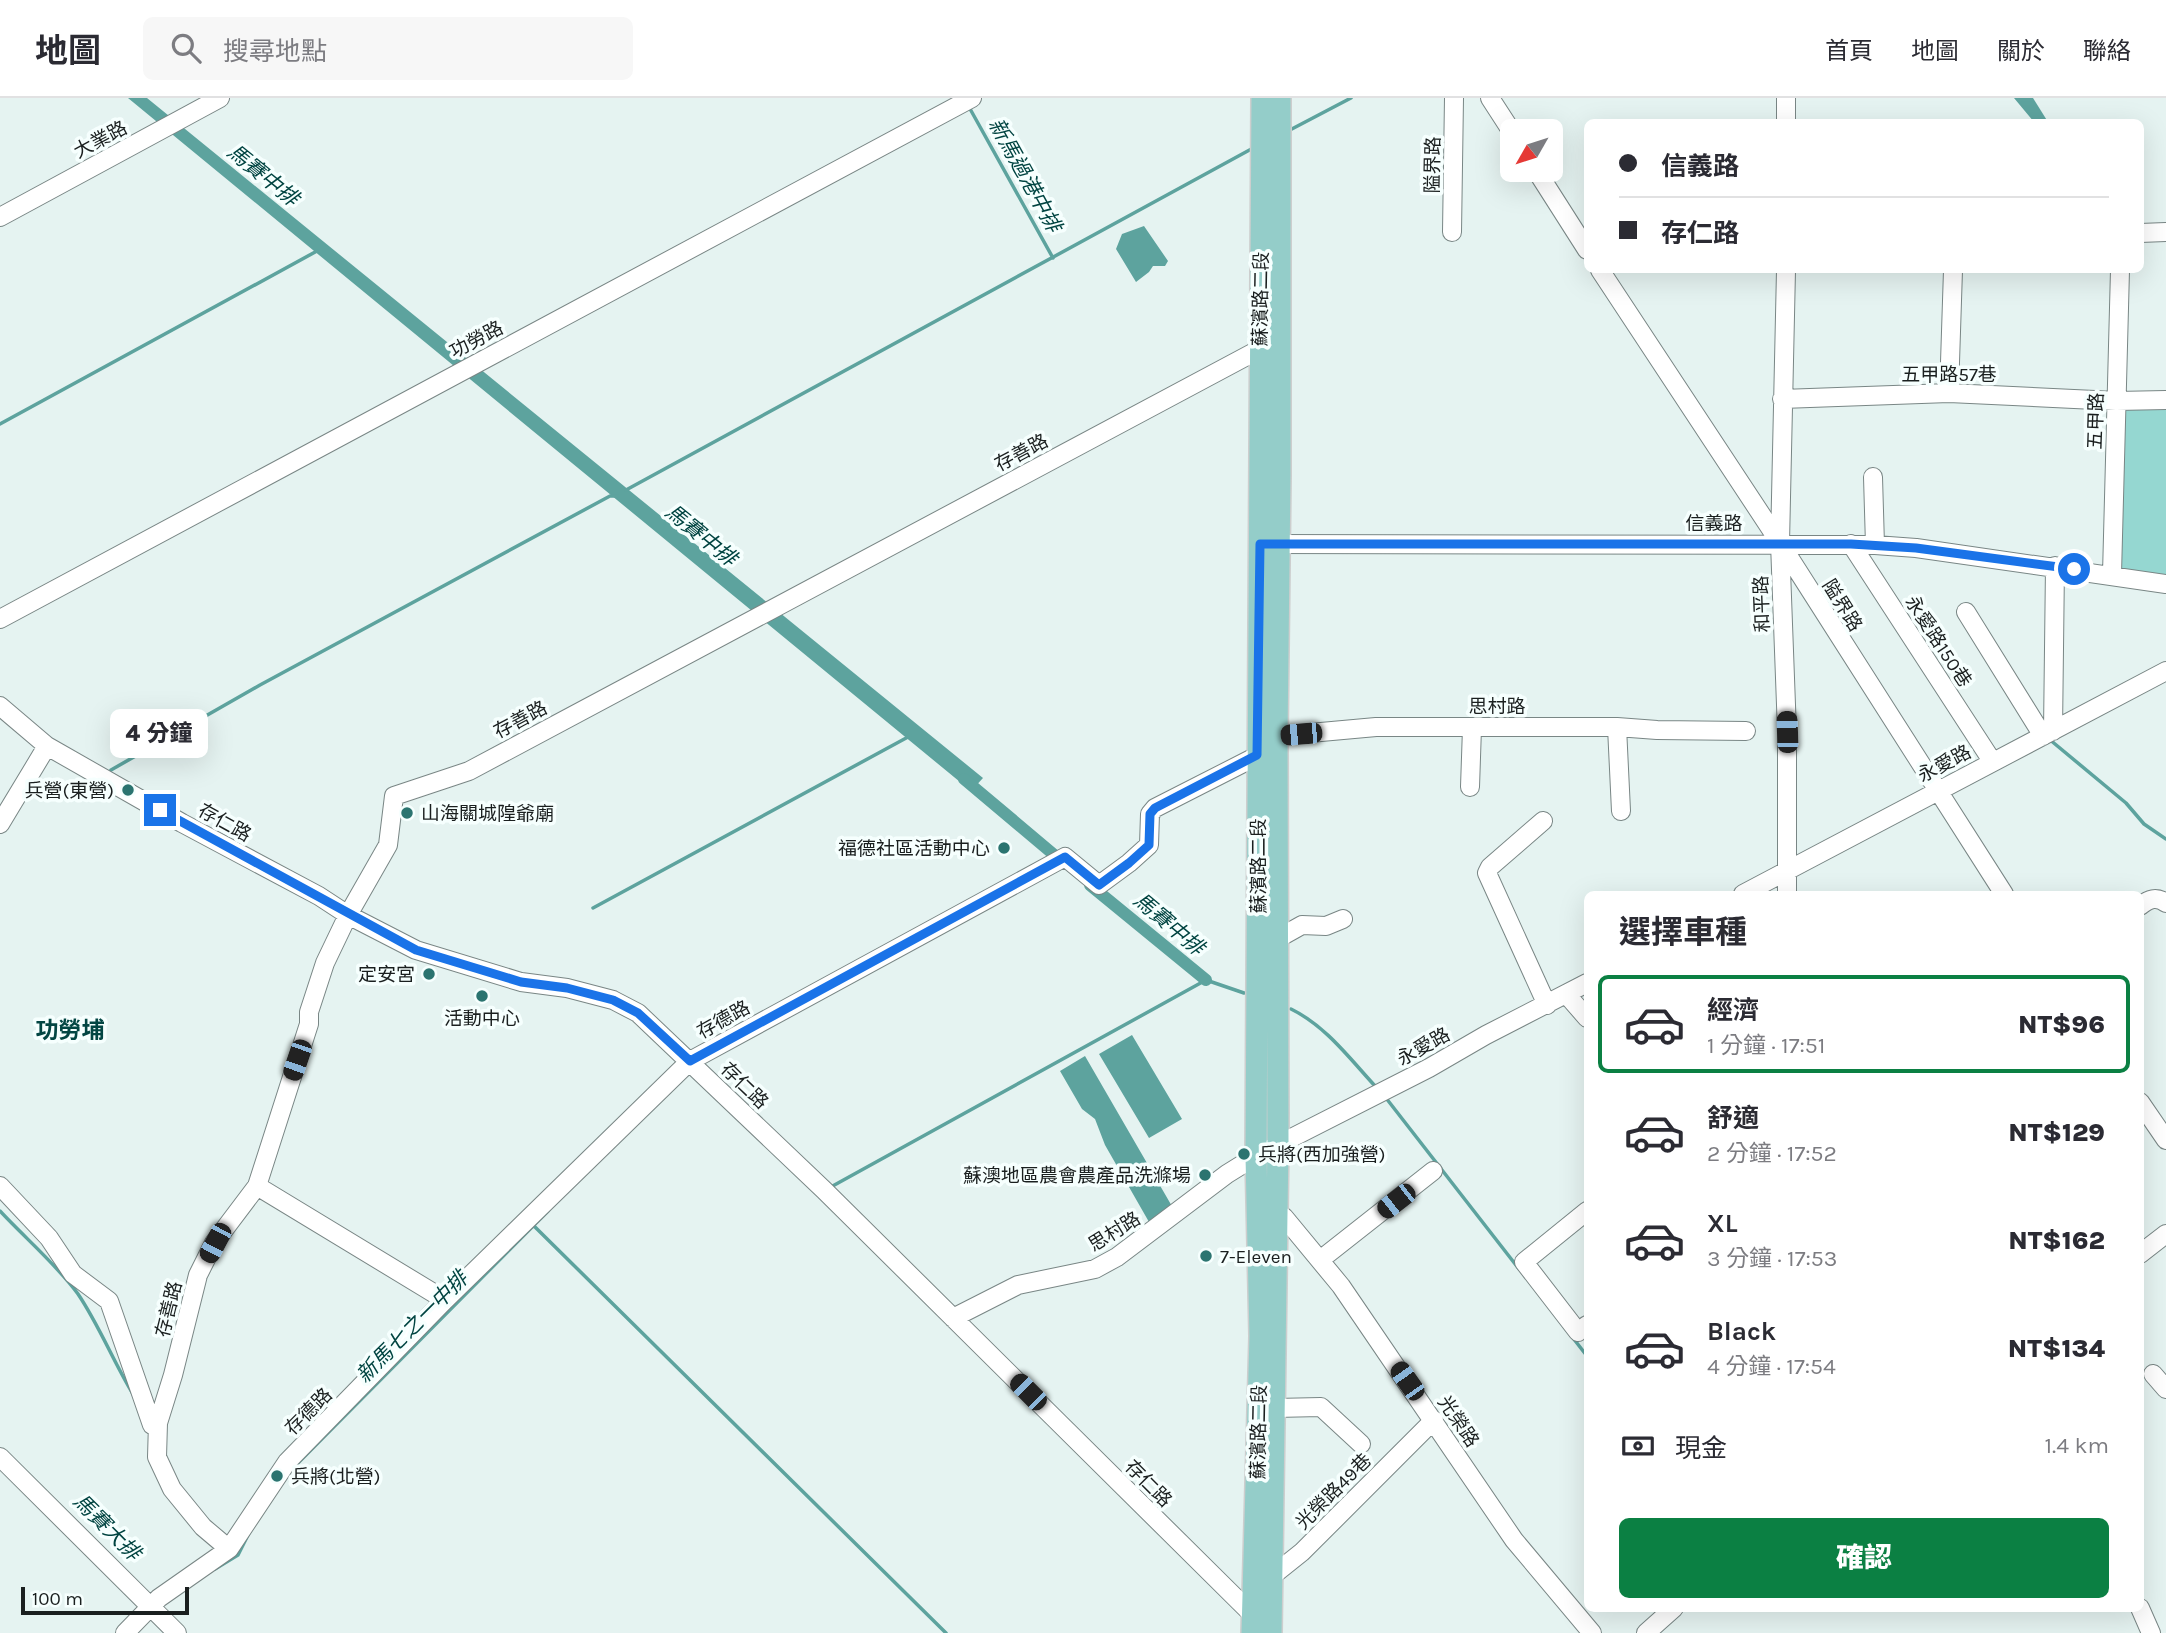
<!DOCTYPE html>
<html lang="zh-TW">
<head>
<meta charset="utf-8">
<style>
  body { margin:0; font-family:Karla,"Noto Sans TC",sans-serif; background:#f7f7f7; color:#2b2b33; height:100vh; display:flex; flex-direction:column; font-size:26px; white-space:nowrap }
  * { box-sizing:border-box; margin:0 }
  p { font-size:23px; color:#7c7c81 }
  .icon { flex:none; width:38px; height:38px; fill:none; stroke:currentColor; stroke-width:2; stroke-linecap:round; stroke-linejoin:round }
  .map { position:relative; flex:1; overflow:hidden }
  .panel { position:absolute; left:1584px; top:793px; width:560px; height:721px; display:flex; flex-direction:column; background:#fff; border-radius:10px; box-shadow:0 7px 28px #0002 }
  .panel>* { flex:none }
  .banner { position:absolute; left:1584px; top:21px; width:560px; height:154px; border-radius:10px; box-shadow:0 7px 28px #0002; display:grid; align-content:center; height:154px; padding:0 35px; background:#fff }
  .needle { width:46px; rotate:231deg }
  .buttons { position:absolute; left:1500px; top:21px; display:grid; gap:14px }
  .buttons a { display:grid; place-items:center; width:63px; height:63px; border-radius:10px; background:#fff; box-shadow:0 7px 28px #0002; font-size:35px }
  .scale { position:absolute; left:21px; bottom:18px; width:168px; box-sizing:border-box; padding-left:7px; border:4px solid #1a1f1f; border-top:0; font-size:19px; line-height:24px; white-space:nowrap; color:#1a1f1f; -webkit-text-stroke:5px #f6fffe; paint-order:stroke }
  .end { position:absolute; width:32px; height:32px; margin:-16px; border:9px solid #1a73e8; background:#fff; box-shadow:0 0 0 4px #fff }
  .from { border-radius:50% }
  .bubble { position:absolute; height:49px; border-radius:10px; background:#fff; box-shadow:0 7px 28px #0002; font-size:23px; font-weight:800; line-height:49px; text-align:center }
  .car { position:absolute; width:21px; height:42px; margin:-21px -10px; border-radius:9px; box-shadow:0 0 5px 2px #0007; background:linear-gradient(#222 24%,#8ab4d8 0 40%,#222 0 76%,#8ab4d8 0 86%,#222 0) }
  .banner b { display:flex; align-items:center; gap:24px; height:66px; font-size:26px }
  .banner b+b { border-top:2px solid #e1e1e2 }
  .banner i { width:18px; height:18px; background:#2b2b33 }
  ul { padding:0; list-style:none }
  li { display:flex; align-items:center; gap:21px; height:98px; margin:0 14px 10px; padding:0 21px; border:4px solid transparent; border-radius:10px }
  li div { flex:1 }
  li b { display:block; font-size:26px }
  li em { font-style:normal; font-weight:800 }
  li.on { border-color:#0b8043 }
  li>.icon { width:63px; height:63px; stroke-width:1.5 }
  h2 { padding:0 35px; font-size:32px; line-height:84px }
  .pay { display:flex; align-items:center; gap:18px; height:77px; padding:0 35px; font-size:26px }
  .pay p { margin-inline-start:auto }
  .action { display:flex; gap:14px; margin-top:auto; padding:14px 35px }
  .action a { flex:1; height:80px; border-radius:10px; background:#0b8043; color:#fff; font-size:28px; font-weight:800; line-height:80px; text-align:center }
  header { display:flex; align-items:center; gap:42px; box-sizing:border-box; height:98px; padding:0 35px; background:#fff; border-bottom:2px solid #e1e1e2 }
  header strong { font-size:33px }
  nav { display:flex; gap:38px; margin-inline-start:auto; font-size:24px }
  .search { width:490px; height:63px; background:#f7f7f7; display:flex; align-items:center; gap:18px; box-sizing:border-box; padding:0 24px; border-radius:10px; color:#7c7c81; font-size:26px }
  .map>svg:first-child { display:block }
  .green { fill:#95d7d1 }
  .water { fill:#5da39e }
  .lines { fill:none; stroke-linecap:round; stroke-linejoin:round }
  .stream { stroke:#5da39e; stroke-width:3.5 }
  .canal { stroke:#5da39e; stroke-width:12 }
  .minor-casing { stroke:#798685; stroke-width:20 }
  .major-casing { stroke:#cdcece; stroke-width:24 }
  .minor { stroke:#fff; stroke-width:18 }
  .major { stroke:#94cdc9; stroke-width:21 }
  .route { stroke:#1a73e8; stroke-width:9 }
  .poi-dot { fill:#2b7470; stroke:#f6fffe; stroke-width:2.5 }
  .labels { text-anchor:middle; stroke-width:7; stroke-linejoin:round; paint-order:stroke }
  .street-label { font-size:19px; fill:#1a1f1f; stroke:#f6fffe }
  .poi-label { font-size:19px; fill:#1a1f1f; stroke:#f6fffe; text-anchor:end }
  .water-label { font-size:21px; font-style:italic; fill:#004441; stroke:#f6fffe }
  .quarter-label { font-size:23px; font-weight:bold; fill:#034643; stroke:#f6fffe }
</style>
</head>
<body>
<header>
<strong>地圖</strong>
<div class="search"><svg class="icon" aria-label="search" viewBox="0 0 24 24"><circle cx="10" cy="10" r="6"/><path d="M15 15l6 6"/></svg>搜尋地點</div>
<nav><a>首頁</a><a>地圖</a><a>關於</a><a>聯絡</a></nav>
</header>
<div class="map">
<svg width="2166" height="1535" viewBox="0 0 2166 1535">
  <rect width="100%" height="100%" fill="#e5f3f1"/>
  <path class="green" d="M2166,302V486L2112,476L2116,303Z"/>
  <path class="water" d="M128,0H147L983,680L971,693Z
    M2014,0H2033L2048,24H2034Z
    M1144,128L1168,163L1165,168H1153L1149,174L1136,184L1116,151L1122,136Z
    M1132,937L1182,1021L1149,1040L1099,956Z
    M1085,958L1173,1110L1149,1124L1105,1047L1095,1021L1082,1011L1060,973Z"/>
  <g class="lines">
    <path class="stream" d="M969,9L1053,160
      M1288,33L1351,0
      M0,326L317,153
      M626,392L1255,49
      M2049,641L2126,705L2144,726L2166,741
      M111,672L260,587L610,398H617
      M593,810L908,639
      M1291,911C1326,928 1350,961 1376,989
      M1386,1000L1519,1171
      M829,1090L1206,882L1244,895
      M0,1113C24,1139 58,1168 78,1196C99,1227 113,1263 133,1296
      M534,1128L946,1535
      M1573,1240L1587,1258
      M292,1371L548,1113
      M215,1471L238,1457L249,1435"/>
    <path class="canal" d="M964,681L1065,766
      M1090,787L1206,882"/>
    <defs>
      <path id="minor" d="M1490,0L1512,34
        M1786,0V24
        M1536,72L1587,152
        M0,119L220,0
        M1452,134L1454,0
        M2140,135L2166,134
        M1600,172L1780,445L2004,796
        M1786,172L1780,445L1787,634V796
        M1949,295L1953,172
        M1782,301L1949,295L2116,303L2166,302
        M1873,379L1875,447
        M1266,446L1875,447L1916,450L2166,486
        M1851,446L1992,663
        M2112,476L2120,172
        M1966,514L2043,638
        M0,521L972,0
        M0,608L47,648L182,725L319,798L348,817L416,852L521,884L567,890L613,902L638,915L824,1092L1260,1524
        M1617,629L1621,713
        M2053,633L2055,468
        M1470,689L1472,630
        M1543,723L1490,769L1487,775L1547,907
        M0,726L47,648
        M1743,796L2166,573
        M2140,808C2149,801 2156,798 2166,805
        M1277,841L1302,827L1326,828L1343,821
        M1567,897L1587,920
        M2140,1004L2166,1042
        M0,1088L49,1140L73,1176L109,1203L152,1327L158,1325
        M257,1088L445,1202
        M1587,1113L1524,1164L1578,1234L1587,1227
        M1267,1118L1284,1119L1341,1188L1514,1442L1592,1535
        M2140,1156L2166,1136
        M1320,1162L1433,1073
        M953,1220L1018,1187L1095,1171L1117,1159L1227,1076L1256,1058L1429,970L1486,937L1587,885
        M2153,1276L2166,1291
        M1275,1310L1321,1309L1361,1346
        M0,1359L177,1535
        M229,1451L203,1429L172,1391L157,1359L158,1325L173,1277L198,1177L214,1145L257,1088L309,926V914L325,865L348,817L388,747L394,698L469,673L1260,251
        M1261,1481L1272,1478L1302,1454L1434,1322
        M2140,1510L2151,1535
        M125,1535L159,1500L229,1451L287,1364L445,1202L690,963L1065,759L1099,787L1129,765L1149,747L1150,716L1155,710L1257,658L1277,638L1376,629H1617L1657,632L1746,633
        M1646,1535L1674,1510"/>
      <path id="major" d="M1252,1535L1260,1238L1256,1058L1262,0
        M1271,1535L1278,1045L1277,638L1280,377V0"/>
    </defs>
    <use href="#minor" class="minor-casing"/>
    <use href="#major" class="major-casing"/>
    <use href="#minor" class="minor"/>
    <use href="#major" class="major"/>
  </g>
  <g class="lines">
    <path class="route" d="M160,712L416,852L521,884L567,890L613,902L638,915L690,963L1065,759L1099,787L1129,765L1149,747L1150,716L1155,710L1257,657L1260,446H1851L1916,450L2074,471"/>
  </g>
  <g class="poi-dot">
    <circle cx="128" cy="692" r="7"/>
    <circle cx="407" cy="715" r="7"/>
    <circle cx="1004" cy="750" r="7"/>
    <circle cx="429" cy="876" r="7"/>
    <circle cx="482" cy="898" r="7"/>
    <circle cx="1244" cy="1056" r="7"/>
    <circle cx="1205" cy="1077" r="7"/>
    <circle cx="1206" cy="1158" r="7"/>
    <circle cx="277" cy="1378" r="7"/>
  </g>
  <g class="labels">
    <g class="street-label">
      <text transform="translate(100 41) rotate(-28)" y="7">大業路</text>
      <text transform="translate(1432 67) rotate(-89)" y="7">隘界路</text>
      <text transform="translate(1260 201) rotate(-89)" y="7">蘇濱路二段</text>
      <text transform="translate(476 241) rotate(-28)" y="7">功勞路</text>
      <text x="1949" y="283">五甲路57巷</text>
      <text transform="translate(2095 323) rotate(-88)" y="7">五甲路</text>
      <text transform="translate(1021 354) rotate(-28)" y="7">存善路</text>
      <text x="1714" y="432">信義路</text>
      <text transform="translate(1761 506) rotate(-92)" y="7">和平路</text>
      <text transform="translate(1843 507) rotate(58)" y="7">隘界路</text>
      <text transform="translate(1939 543) rotate(57)" y="7">永愛路150巷</text>
      <text x="1497" y="615">思村路</text>
      <text transform="translate(520 621) rotate(-28)" y="7">存善路</text>
      <text transform="translate(1944 665) rotate(-28)" y="7">永愛路</text>
      <text transform="translate(225 724) rotate(29)" y="7">存仁路</text>
      <text transform="translate(1258 768) rotate(-90)" y="7">蘇濱路二段</text>
      <text transform="translate(723 921) rotate(-29)" y="7">存德路</text>
      <text transform="translate(1423 948) rotate(-29)" y="7">永愛路</text>
      <text transform="translate(745 987) rotate(44)" y="7">存仁路</text>
      <text transform="translate(1114 1133) rotate(-32)" y="7">思村路</text>
      <text transform="translate(168 1211) rotate(-76)" y="7">存善路</text>
      <text transform="translate(308 1313) rotate(-45)" y="7">存德路</text>
      <text transform="translate(1459 1323) rotate(56)" y="7">光榮路</text>
      <text transform="translate(1258 1334) rotate(-89)" y="7">蘇濱路二段</text>
      <text transform="translate(1149 1385) rotate(45)" y="7">存仁路</text>
      <text transform="translate(1333 1393) rotate(-45)" y="7">光榮路49巷</text>
    </g>
    <g class="poi-label">
      <text x="114" y="699">兵營(東營)</text>
      <text x="421" y="722" text-anchor="start">山海關城隍爺廟</text>
      <text x="990" y="757">福德社區活動中心</text>
      <text x="415" y="883">定安宮</text>
      <text x="482" y="927" text-anchor="middle">活動中心</text>
      <text x="1258" y="1063" text-anchor="start">兵將(西加強營)</text>
      <text x="1191" y="1084">蘇澳地區農會農產品洗滌場</text>
      <text x="1220" y="1165" text-anchor="start">7-Eleven</text>
      <text x="291" y="1385" text-anchor="start">兵將(北營)</text>
    </g>
    <g class="water-label">
      <text transform="translate(263 77) rotate(39)" y="7">馬賽中排</text>
      <text transform="translate(1025 77) rotate(61)" y="7">新馬過港中排</text>
      <text transform="translate(701 437) rotate(39)" y="7">馬賽中排</text>
      <text transform="translate(1169 826) rotate(40)" y="7">馬賽中排</text>
      <text transform="translate(412 1229) rotate(-45)" y="7">新馬七之一中排</text>
      <text transform="translate(107 1429) rotate(45)" y="7">馬賽大排</text>
    </g>
    <g class="quarter-label">
      <text x="70" y="940">功勞埔</text>
    </g>
  </g>
</svg>
<div class="buttons">
<a><svg class="needle" viewBox="-14 -14 28 28"><path d="M0-13l5 13h-10z" fill="#e53935"/><path d="M0 13l5-13h-10z" fill="#7c7c81"/></svg></a>
</div>
<div class="scale">100 m</div>
<i class="end from" style="left:2074px;top:471px"></i>
<i class="end" style="left:160px;top:712px"></i>
<div class="bubble" style="left:110px;top:611px;width:98px">4 分鐘</div>
<i class="car" style="left:1787px;top:634px;rotate:358deg"></i>
<i class="car" style="left:1301px;top:636px;rotate:265deg"></i>
<i class="car" style="left:297px;top:962px;rotate:199deg"></i>
<i class="car" style="left:1396px;top:1103px;rotate:232deg"></i>
<i class="car" style="left:215px;top:1145px;rotate:208deg"></i>
<i class="car" style="left:1407px;top:1283px;rotate:325deg"></i>
<i class="car" style="left:1028px;top:1294px;rotate:315deg"></i>
<div class="banner">
<b><i class="from"></i>信義路</b>
<b><i></i>存仁路</b>
</div>
<section class="panel">
<h2>選擇車種</h2>
<ul>
<li class="on"><svg class="icon" aria-label="car" viewBox="0 0 24 24"><path d="M5 17H2v-5l4-1 3-4h7l3 4 3 1v5h-3M9 17h6M6 11h13"/><circle cx="7" cy="17" r="2"/><circle cx="17" cy="17" r="2"/></svg><div><b>經濟</b><p>1 分鐘 · 17:51</p></div><em>NT$96</em></li>
<li><svg class="icon" aria-label="car" viewBox="0 0 24 24"><path d="M5 17H2v-5l4-1 3-4h7l3 4 3 1v5h-3M9 17h6M6 11h13"/><circle cx="7" cy="17" r="2"/><circle cx="17" cy="17" r="2"/></svg><div><b>舒適</b><p>2 分鐘 · 17:52</p></div><em>NT$129</em></li>
<li><svg class="icon" aria-label="car" viewBox="0 0 24 24"><path d="M5 17H2v-5l4-1 3-4h7l3 4 3 1v5h-3M9 17h6M6 11h13"/><circle cx="7" cy="17" r="2"/><circle cx="17" cy="17" r="2"/></svg><div><b>XL</b><p>3 分鐘 · 17:53</p></div><em>NT$162</em></li>
<li><svg class="icon" aria-label="car" viewBox="0 0 24 24"><path d="M5 17H2v-5l4-1 3-4h7l3 4 3 1v5h-3M9 17h6M6 11h13"/><circle cx="7" cy="17" r="2"/><circle cx="17" cy="17" r="2"/></svg><div><b>Black</b><p>4 分鐘 · 17:54</p></div><em>NT$134</em></li>
</ul>
<div class="pay"><svg class="icon" aria-label="cash" viewBox="0 0 24 24"><path d="M3 7h18v10H3z"/><circle cx="12" cy="12" r="2"/></svg>現金<p>1.4 km</p></div>
<div class="action"><a>確認</a></div>
</section>
</div>
</body>
</html>
